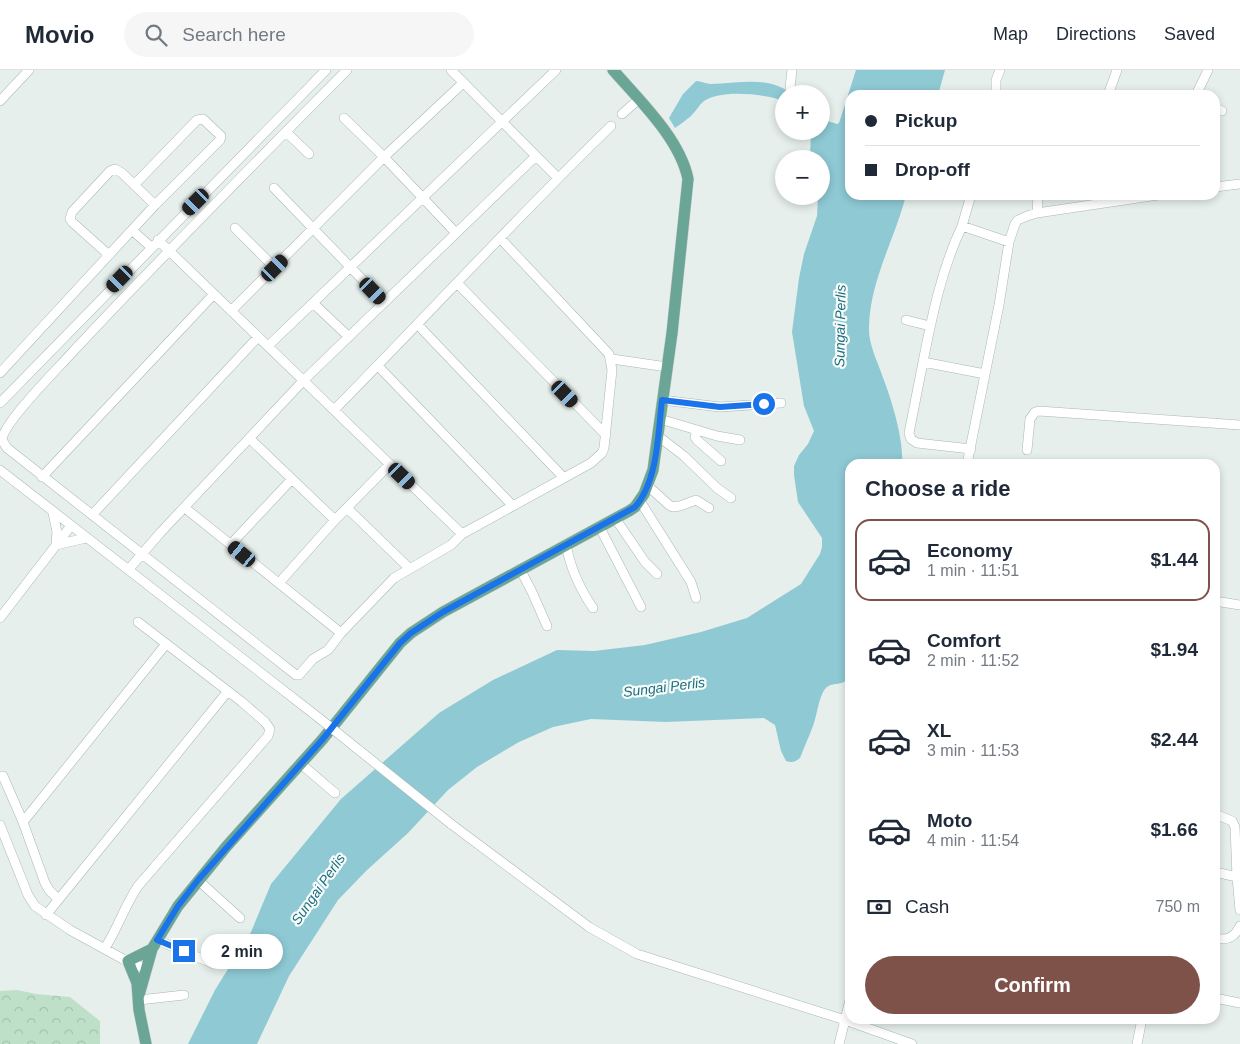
<!DOCTYPE html>
<html lang="en">
<head>
<meta charset="utf-8">
<style>
  body { margin:0; font-family:Helvetica,sans-serif; background:#f6f6f7; color:#1f2937; height:100vh; display:flex; flex-direction:column; font-size:19px; white-space:nowrap }
  * { box-sizing:border-box; margin:0 }
  p { font-size:16px; color:#747a83 }
  .icon { flex:none; width:28px; height:28px; fill:none; stroke:currentColor; stroke-width:2; stroke-linecap:round; stroke-linejoin:round }
  .map { position:relative; flex:1; overflow:hidden }
  .panel { position:absolute; left:845px; top:389px; width:375px; height:565px; display:flex; flex-direction:column; background:#fff; border-radius:15px; box-shadow:0 2px 8px #0003 }
  .panel>* { flex:none }
  .hud { position:absolute; left:845px; top:20px; width:375px; height:110px; border-radius:15px; box-shadow:0 2px 8px #0003; display:grid; align-content:center; height:110px; padding:0 20px; background:#fff }
  .buttons { position:absolute; left:775px; top:15px; display:grid; gap:10px }
  .buttons a { display:grid; place-items:center; width:55px; height:55px; border-radius:50%; background:#fff; box-shadow:0 2px 8px #0003; font-size:25px }
  .end { position:absolute; width:22px; height:22px; margin:-11px; border:6px solid #1a73e8; background:#fff; box-shadow:0 0 0 2px #fff }
  .from { border-radius:50% }
  .bubble { position:absolute; height:35px; border-radius:18px; background:#fff; box-shadow:0 2px 8px #0003; font-size:16px; font-weight:700; line-height:35px; text-align:center }
  .car { position:absolute; width:15px; height:30px; margin:-15px -8px; border-radius:6px; box-shadow:0 0 4px 1px #0007; background:linear-gradient(#222 24%,#8ab4d8 0 40%,#222 0 76%,#8ab4d8 0 86%,#222 0) }
  .hud b { display:flex; align-items:center; gap:18px; height:48px; font-size:19px }
  .hud b+b { border-top:1px solid #e0e1e3 }
  .hud i { width:12px; height:12px; background:#1f2937 }
  ul { padding:0; list-style:none }
  li { display:flex; align-items:center; gap:15px; height:82px; margin:0 10px 8px; padding:0 10px; border:2px solid transparent; border-radius:15px }
  li div { flex:1 }
  li b { display:block; font-size:19px }
  li em { font-style:normal; font-weight:700 }
  li.active { border-color:#7f5249 }
  li>.icon { width:45px; height:45px; stroke-width:1.5 }
  h2 { padding:0 20px; font-size:22px; line-height:60px }
  .pay { display:flex; align-items:center; gap:12px; height:55px; padding:0 20px; font-size:19px }
  .pay p { margin-inline-start:auto }
  .primary-button { display:flex; gap:10px; margin-top:auto; padding:10px 20px }
  .primary-button a { flex:1; height:58px; border-radius:30px; background:#7f5249; color:#fff; font-size:20px; font-weight:700; line-height:58px; text-align:center }
  header { display:flex; align-items:center; gap:30px; box-sizing:border-box; height:70px; padding:0 25px; background:#fff; border-bottom:1px solid #e0e1e3 }
  header strong { font-size:24px }
  nav { display:flex; gap:28px; margin-inline-start:auto; font-size:18px }
  .search { width:350px; height:45px; background:#f6f6f7; display:flex; align-items:center; gap:12px; box-sizing:border-box; padding:0 18px; border-radius:28px; color:#747a83; font-size:19px }
  .map>svg:first-child { display:block }
  .forest { fill:url(#forest-crowns) }
  .water { fill:#8ec9d4 }
  .lines { fill:none; stroke-linecap:round; stroke-linejoin:round }
  .minor-casing { stroke:#a8b8b2; stroke-width:10 }
  .major-casing { stroke:#c2cac8; stroke-width:12 }
  .minor { stroke:#fff; stroke-width:9 }
  .major { stroke:#6aa596; stroke-width:11 }
  .minor-bridge-casing { stroke:#a8b8b2; stroke-width:10; stroke-linecap:butt }
  .minor-bridge { stroke:#fff; stroke-width:9 }
  .route { stroke:#1a73e8; stroke-width:6 }
  .labels { text-anchor:middle; stroke-width:4.5; stroke-linejoin:round; paint-order:stroke }
  .water-label { font-size:14px; font-style:italic; fill:#1c6f80; stroke:#f7fbf9 }
</style>
</head>
<body>
<header>
<strong>Movio</strong>
<div class="search"><svg class="icon" aria-label="search" viewBox="0 0 24 24"><circle cx="10" cy="10" r="6"/><path d="M15 15l6 6"/></svg>Search here</div>
<nav><a>Map</a><a>Directions</a><a>Saved</a></nav>
</header>
<div class="map">
<svg width="1240" height="974" viewBox="0 0 1240 974">
  <defs>
    <pattern id="forest-crowns" width="20" height="18" patternUnits="userSpaceOnUse" patternTransform="scale(1.25)"><rect width="20" height="18" fill="#bfe0c8"/><path d="M2 6a3 3 0 1 1 6 0M12 15a3 3 0 1 1 6 0" fill="none" stroke="#a4c1ad"/></pattern>
  </defs>
  <rect width="100%" height="100%" fill="#e6efeb"/>
  <path class="forest" d="M17,920L36,924L70,927L100,951V974H0V921Z"/>
  <path class="water" d="M856,0H945L938,25H850V125H906C895,169 870,210 869,257C868,273 877,290 882,305C891,328 904,369 902,394H850V605C843,620 831,608 823,622C818,632 817,645 813,656C809,667 804,677 800,688C795,692 792,693 786,691L781,681L775,655L764,648L666,652L591,649L553,657L519,672L477,697L448,720L408,763L366,801L338,830L289,906L257,974H188L215,920L251,862L271,814L341,729L439,643L493,610L557,580L594,581L645,575L701,562L747,548L801,514L820,484L822,477V468L798,432L794,405V396L799,385L808,374L814,361L804,336L792,262L799,208L804,184L817,146L818,126H821V89H810L811,61H821V49L837,54L839,53Z
    M696,11C701,11 706,14 711,14C738,14 769,5 791,24H784V31C765,24 721,19 704,31C699,35 696,41 691,46C686,50 681,54 675,58L669,48L683,24Z"/>
  <g class="lines">
    <defs>
      <path id="minor" d="M347,0C253,95 158,190 67,288C54,302 2,355 2,370L7,378L296,605H299L313,589L328,580L341,563L394,508L451,475L462,464L591,393L602,383L604,378L612,300L609,284L500,168
        M451,0L558,108
        M790,18L792,0
        M996,25V10L1000,0
        M1108,25L1117,0
        M1196,25L1208,0
        M0,31L29,0
        M1215,38L1222,41
        M622,44L639,29
        M344,48L384,87L456,163
        M286,62L309,84
        M1215,117L1240,114
        M274,118L384,232
        M1037,143L1038,125
        M962,156L971,125
        M235,158L275,198
        M133,161L151,177
        M158,170L462,464
        M109,185L72,152L70,149L72,142L110,101L115,99L122,103L155,135
        M457,213L606,365
        M313,233L349,267
        M231,241L384,87L463,13
        M906,250L930,256
        M418,255L564,408
        M268,276L556,0
        M612,289L667,297
        M923,292C932,246 942,198 962,156L1009,172
        M378,296L513,436
        M0,303L155,135L220,70L221,66L203,49L197,50L134,115
        M662,330L720,337L781,333
        M0,333L326,0
        M334,340C427,246 516,148 611,56
        M660,349L717,366L740,370
        M697,360L695,367L697,370L721,391
        M658,366L684,386L717,418L731,428
        M249,368L335,450
        M971,379L917,373L911,369L909,363L923,292L985,304
        M1027,380L1030,349L1035,342L1039,341L1240,355
        M967,394L999,235L1009,172L1015,154L1018,150L1027,146L1037,143L1158,125
        M0,400L319,648
        M42,407L214,224
        M648,416L669,435L673,437L680,436L696,430L709,438
        M640,431L691,512L696,528
        M185,438L341,563
        M347,438L409,498
        M53,443L57,462L56,475
        M92,445L258,267
        M615,448L645,492L657,504
        M599,456L641,537
        M231,474L292,409
        M566,474C570,497 580,519 593,538
        M56,475L86,468
        M129,499L161,462L303,311L536,86
        M520,499L532,522L547,556
        M279,513L335,450L390,394
        M1215,531L1240,535
        M0,548L70,457
        M301,694L335,723
        M3,706L23,752
        M1215,744L1232,751L1235,757L1237,807L1240,840
        M451,754L589,857L637,884L845,950L912,974
        M0,755L28,825L35,836L70,860L123,889L146,899
        M1215,802L1237,807
        M198,810L240,848
        M58,829L49,820L45,813L23,752L166,574
        M46,845L228,621
        M1215,868C1227,871 1235,867 1240,856
        M157,870L214,894
        M105,878C118,858 124,837 138,816L268,666L270,659L265,652L242,632L138,552
        M1215,928L1240,933
        M139,930L184,925
        M839,974L850,930
        M1137,974L1142,949"/>
      <path id="major" d="M139,925L152,879L178,836L226,777L322,670L400,573L411,563L443,542L629,441L635,437L644,424L653,400L672,263L688,109C680,69 640,31 613,0
        M146,974L139,940L137,913L128,891L152,879"/>
    </defs>
    <use href="#minor" class="minor-casing"/>
    <use href="#major" class="major-casing"/>
    <use href="#minor" class="minor"/>
    <use href="#major" class="major"/>
    <defs>
      <path id="minor-bridge" d="M319,648L451,754"/>
    </defs>
    <use href="#minor-bridge" class="minor-bridge-casing"/>
    <use href="#minor-bridge" class="minor-bridge"/>
  </g>
  <g class="lines">
    <path class="route" d="M184,881L157,870L178,836L198,810L322,670L400,573L411,563L443,542L635,437C658,411 658,363 662,330L720,337L764,334"/>
  </g>
  <g class="labels">
    <g class="water-label">
      <text transform="translate(840 256) rotate(-89)" y="5">Sungai Perlis</text>
      <text transform="translate(664 617) rotate(-7)" y="5">Sungai Perlis</text>
      <text transform="translate(318 819) rotate(-55)" y="5">Sungai Perlis</text>
    </g>
  </g>
</svg>
<div class="buttons">
<a>+</a>
<a>−</a>
</div>
<i class="end from" style="left:764px;top:334px"></i>
<i class="end" style="left:184px;top:881px"></i>
<div class="bubble" style="left:201px;top:864px;width:82px">2 min</div>
<i class="car" style="left:196px;top:132px;rotate:225deg"></i>
<i class="car" style="left:275px;top:198px;rotate:45deg"></i>
<i class="car" style="left:120px;top:209px;rotate:224deg"></i>
<i class="car" style="left:373px;top:221px;rotate:136deg"></i>
<i class="car" style="left:565px;top:324px;rotate:136deg"></i>
<i class="car" style="left:402px;top:406px;rotate:134deg"></i>
<i class="car" style="left:242px;top:484px;rotate:310deg"></i>
<div class="hud">
<b><i class="from"></i>Pickup</b>
<b><i></i>Drop-off</b>
</div>
<section class="panel">
<h2>Choose a ride</h2>
<ul>
<li class="active"><svg class="icon" aria-label="car" viewBox="0 0 24 24"><path d="M5 17H2v-5l4-1 3-4h7l3 4 3 1v5h-3M9 17h6M6 11h13"/><circle cx="7" cy="17" r="2"/><circle cx="17" cy="17" r="2"/></svg><div><b>Economy</b><p>1 min · 11:51</p></div><em>$1.44</em></li>
<li><svg class="icon" aria-label="car" viewBox="0 0 24 24"><path d="M5 17H2v-5l4-1 3-4h7l3 4 3 1v5h-3M9 17h6M6 11h13"/><circle cx="7" cy="17" r="2"/><circle cx="17" cy="17" r="2"/></svg><div><b>Comfort</b><p>2 min · 11:52</p></div><em>$1.94</em></li>
<li><svg class="icon" aria-label="car" viewBox="0 0 24 24"><path d="M5 17H2v-5l4-1 3-4h7l3 4 3 1v5h-3M9 17h6M6 11h13"/><circle cx="7" cy="17" r="2"/><circle cx="17" cy="17" r="2"/></svg><div><b>XL</b><p>3 min · 11:53</p></div><em>$2.44</em></li>
<li><svg class="icon" aria-label="car" viewBox="0 0 24 24"><path d="M5 17H2v-5l4-1 3-4h7l3 4 3 1v5h-3M9 17h6M6 11h13"/><circle cx="7" cy="17" r="2"/><circle cx="17" cy="17" r="2"/></svg><div><b>Moto</b><p>4 min · 11:54</p></div><em>$1.66</em></li>
</ul>
<div class="pay"><svg class="icon" aria-label="cash" viewBox="0 0 24 24"><path d="M3 7h18v10H3z"/><circle cx="12" cy="12" r="2"/></svg>Cash<p>750 m</p></div>
<div class="primary-button"><a>Confirm</a></div>
</section>
</div>
</body>
</html>
